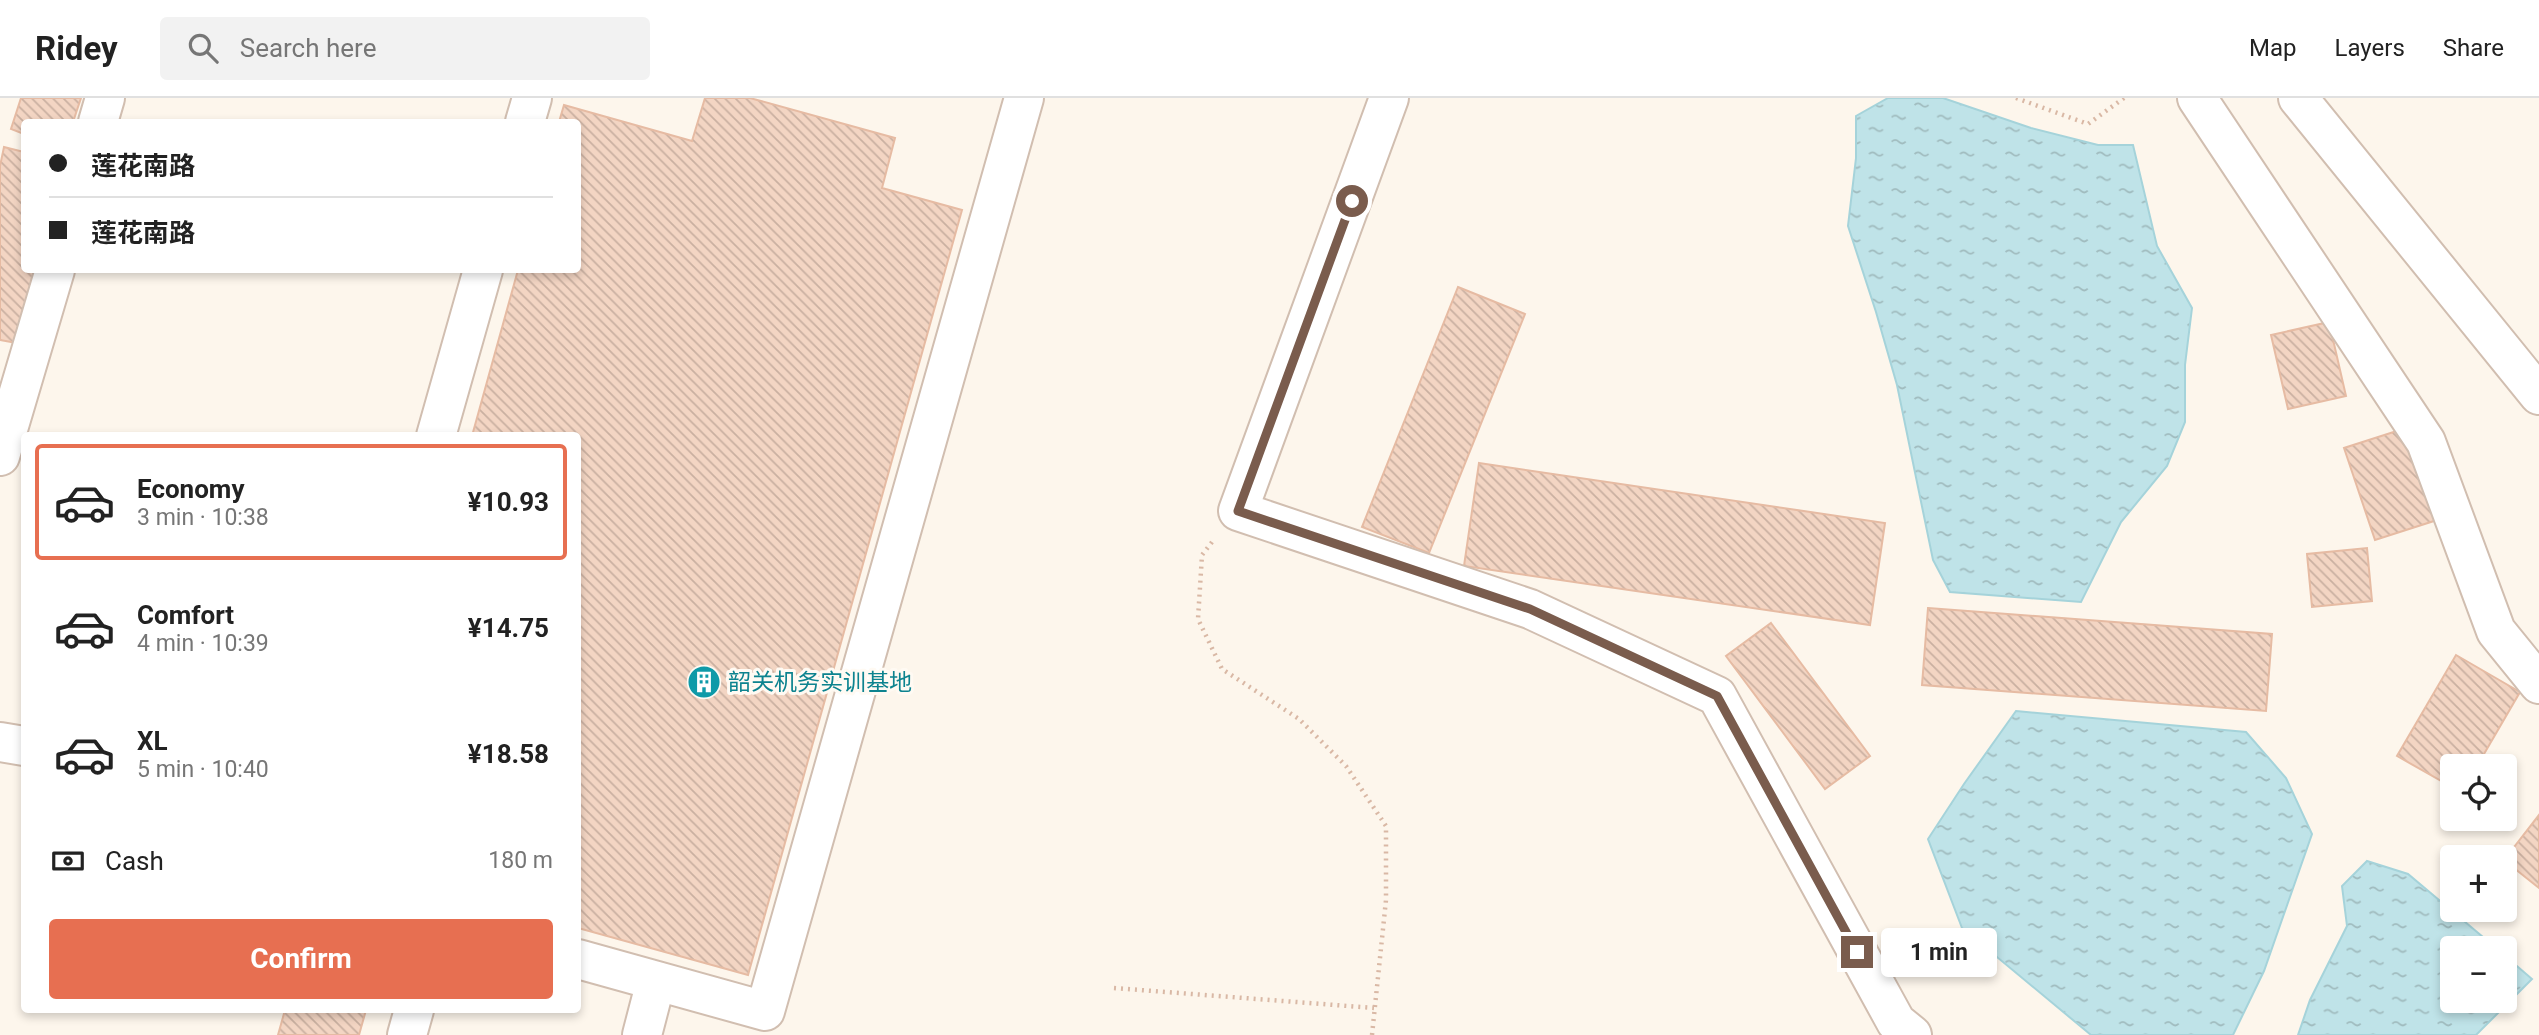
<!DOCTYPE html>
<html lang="en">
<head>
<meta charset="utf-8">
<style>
  body { margin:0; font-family:Roboto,"Noto Sans SC",sans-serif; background:#f2f2f2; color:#222; height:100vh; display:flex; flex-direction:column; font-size:26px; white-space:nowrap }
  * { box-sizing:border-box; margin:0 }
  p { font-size:23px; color:#767676 }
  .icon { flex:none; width:38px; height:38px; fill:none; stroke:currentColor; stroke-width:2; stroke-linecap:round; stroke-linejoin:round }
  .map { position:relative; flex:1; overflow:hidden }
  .drawer { position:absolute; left:21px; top:334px; width:560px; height:581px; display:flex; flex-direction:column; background:#fff; border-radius:7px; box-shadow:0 4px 10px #0003 }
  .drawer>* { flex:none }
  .top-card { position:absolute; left:21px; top:21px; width:560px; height:154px; border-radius:7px; box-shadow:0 4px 10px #0003; display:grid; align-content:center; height:154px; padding:0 28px; background:#fff }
  .buttons { position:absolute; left:2440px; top:656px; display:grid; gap:14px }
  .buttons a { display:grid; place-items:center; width:77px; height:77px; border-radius:7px; background:#fff; box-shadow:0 4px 10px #0003; font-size:35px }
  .end { position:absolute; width:32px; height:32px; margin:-16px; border:9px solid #7a5c4d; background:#fff; box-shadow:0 0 0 4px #fff }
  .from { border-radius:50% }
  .bubble { position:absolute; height:49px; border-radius:7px; background:#fff; box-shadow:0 4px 10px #0003; font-size:23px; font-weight:700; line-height:49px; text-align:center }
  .top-card b { display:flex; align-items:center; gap:24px; height:66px; font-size:26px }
  .top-card b+b { border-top:2px solid #e0e0e0 }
  .top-card i { width:18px; height:18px; background:#222 }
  ul { padding:12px 0 0; list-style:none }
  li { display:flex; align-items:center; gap:21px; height:116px; margin:0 14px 10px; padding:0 14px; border:4px solid transparent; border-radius:7px }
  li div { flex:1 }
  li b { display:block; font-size:26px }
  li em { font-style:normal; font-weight:700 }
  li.active { border-color:#e76f51 }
  li>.icon { width:63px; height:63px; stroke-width:1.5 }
  .pay { display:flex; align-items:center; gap:18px; height:77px; padding:0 28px; font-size:26px }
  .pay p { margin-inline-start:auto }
  .action { display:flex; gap:14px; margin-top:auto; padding:14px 28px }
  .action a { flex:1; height:80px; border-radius:7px; background:#e76f51; color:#fff; font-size:28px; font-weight:700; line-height:80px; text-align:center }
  header { display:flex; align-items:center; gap:42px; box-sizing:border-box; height:98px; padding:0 35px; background:#fff; border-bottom:2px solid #e0e0e0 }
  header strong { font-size:33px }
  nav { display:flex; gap:38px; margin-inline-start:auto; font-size:24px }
  .search { width:490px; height:63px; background:#f2f2f2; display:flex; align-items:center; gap:18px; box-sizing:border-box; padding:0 24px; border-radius:7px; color:#767676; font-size:26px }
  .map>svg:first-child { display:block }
  .water { fill:url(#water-ripples); stroke:#a5d3da; stroke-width:2 }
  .building { fill:url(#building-back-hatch); stroke:#e6bba3; stroke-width:2 }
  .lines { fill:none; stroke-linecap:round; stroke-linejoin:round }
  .minor-casing { stroke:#d1beb0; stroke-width:42 }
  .path { stroke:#d9b8a5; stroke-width:4.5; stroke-dasharray:2 5; stroke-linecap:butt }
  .minor { stroke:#fff; stroke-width:38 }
  .route { stroke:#7a5c4d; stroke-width:9 }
  .labels { text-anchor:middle; stroke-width:6; stroke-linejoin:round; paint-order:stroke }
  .culture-label { font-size:23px; fill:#0d838f; stroke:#fffaf3; text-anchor:start }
</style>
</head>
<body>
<header>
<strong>Ridey</strong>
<div class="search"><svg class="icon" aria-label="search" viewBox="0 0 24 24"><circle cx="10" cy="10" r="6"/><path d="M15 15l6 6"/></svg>Search here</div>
<nav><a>Map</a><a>Layers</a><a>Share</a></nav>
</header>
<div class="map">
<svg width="2539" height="937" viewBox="0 0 2539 937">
  <defs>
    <pattern id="water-ripples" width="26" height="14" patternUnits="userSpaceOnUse" patternTransform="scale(1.75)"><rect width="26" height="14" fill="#bfe3e8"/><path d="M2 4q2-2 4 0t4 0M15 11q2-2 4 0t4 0" fill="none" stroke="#a0bbbe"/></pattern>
    <pattern id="building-back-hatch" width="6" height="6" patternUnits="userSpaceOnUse" patternTransform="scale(1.75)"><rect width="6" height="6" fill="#f3d5c3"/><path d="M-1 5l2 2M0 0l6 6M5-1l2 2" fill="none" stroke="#cab0a1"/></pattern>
  </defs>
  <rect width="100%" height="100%" fill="#fdf6ec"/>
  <path class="water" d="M1888,0H1943L2031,30L2098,47H2133L2157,148L2192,210L2185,267V324L2167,368L2121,424L2081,504L1950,494L1933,462L1897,287L1876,214L1848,128L1856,60V18Z
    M2016,613L2246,634L2286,680L2312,736L2264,873L2233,937H2091L1962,830L1928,741L1964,686Z
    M2367,763L2408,776L2496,850H2452V903H2504V857L2532,881L2476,937H2298L2310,902L2347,828L2342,788Z"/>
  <path class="building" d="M21,0H81L73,24H24V36L11,31Z
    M705,0H750L895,40L882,90L962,112L748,877L578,830V338H472L518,172H578V24H559L564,7L692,43Z
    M4,49L24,54V172H34L17,245L0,242V68Z
    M1458,189L1525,216L1429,455L1362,429Z
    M2329,224L2346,298L2288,311L2271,237Z
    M2406,330L2437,422L2375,442L2344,350Z
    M1479,365L1885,425L1870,527L1464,468Z
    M2367,450L2372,503L2312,509L2307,456Z
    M1928,510L2272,536L2266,613L1922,587Z
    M1771,525L1870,658L1825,691L1726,558Z
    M2456,557L2520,594L2477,668H2452V689L2397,658Z
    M2539,717V790L2504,762Z
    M285,912H366L359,937H278Z"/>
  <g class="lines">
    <defs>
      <path id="minor" d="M1389,0L1238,413L1530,511L1717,598L1896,924L1912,937
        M2197,0L2426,344L2496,533L2539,586
        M2298,0L2539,297
        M98,24L105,0
        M525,24L532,0
        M436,338L483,172
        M0,358L55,172
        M0,644L24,648
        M578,861L765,913L1024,0
        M407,937L414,912
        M642,937L656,883"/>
    </defs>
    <use href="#minor" class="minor-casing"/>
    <path class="path" d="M2016,0L2088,26L2124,0
      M1212,444L1202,457L1198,521L1222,571L1299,621L1346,668L1386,728V802L1372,937
      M1114,890L1374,910"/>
    <use href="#minor" class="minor"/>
  </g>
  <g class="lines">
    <path class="route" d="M1352,103L1238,413L1530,511L1717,598L1857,854"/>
  </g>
  <defs>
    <symbol id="building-disc" viewBox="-11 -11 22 22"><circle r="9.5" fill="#0f9aa8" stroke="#fffaf3"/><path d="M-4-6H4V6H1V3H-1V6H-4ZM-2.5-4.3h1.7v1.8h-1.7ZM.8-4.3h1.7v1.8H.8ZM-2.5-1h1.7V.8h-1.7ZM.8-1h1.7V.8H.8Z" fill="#fff"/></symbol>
  </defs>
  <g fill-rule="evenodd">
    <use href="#building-disc" x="685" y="565" width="38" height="38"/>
  </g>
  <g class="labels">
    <g class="culture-label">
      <text x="728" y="592">韶关机务实训基地</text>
    </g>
  </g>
</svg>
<div class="buttons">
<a><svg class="icon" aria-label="locate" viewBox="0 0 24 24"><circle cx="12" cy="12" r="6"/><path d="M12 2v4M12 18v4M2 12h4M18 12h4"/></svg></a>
<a>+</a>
<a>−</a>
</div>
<i class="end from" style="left:1352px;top:103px"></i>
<i class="end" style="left:1857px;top:854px"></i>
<div class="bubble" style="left:1881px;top:830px;width:116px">1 min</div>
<div class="top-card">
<b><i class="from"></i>莲花南路</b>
<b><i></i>莲花南路</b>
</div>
<section class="drawer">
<ul>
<li class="active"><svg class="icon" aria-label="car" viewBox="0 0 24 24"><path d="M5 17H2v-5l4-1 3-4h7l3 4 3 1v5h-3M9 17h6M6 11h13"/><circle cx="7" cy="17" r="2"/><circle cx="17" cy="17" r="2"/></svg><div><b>Economy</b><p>3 min · 10:38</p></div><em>¥10.93</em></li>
<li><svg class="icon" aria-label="car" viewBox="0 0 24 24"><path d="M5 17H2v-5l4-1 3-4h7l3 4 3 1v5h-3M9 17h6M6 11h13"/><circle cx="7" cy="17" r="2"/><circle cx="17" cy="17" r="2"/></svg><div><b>Comfort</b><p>4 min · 10:39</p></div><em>¥14.75</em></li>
<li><svg class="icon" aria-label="car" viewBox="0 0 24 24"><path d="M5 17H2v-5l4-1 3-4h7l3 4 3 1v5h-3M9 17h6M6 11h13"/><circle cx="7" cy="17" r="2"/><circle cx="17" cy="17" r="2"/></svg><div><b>XL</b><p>5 min · 10:40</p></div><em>¥18.58</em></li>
</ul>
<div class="pay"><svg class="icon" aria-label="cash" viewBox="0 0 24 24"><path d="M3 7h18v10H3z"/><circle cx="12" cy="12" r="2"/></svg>Cash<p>180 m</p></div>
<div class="action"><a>Confirm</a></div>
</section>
</div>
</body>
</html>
